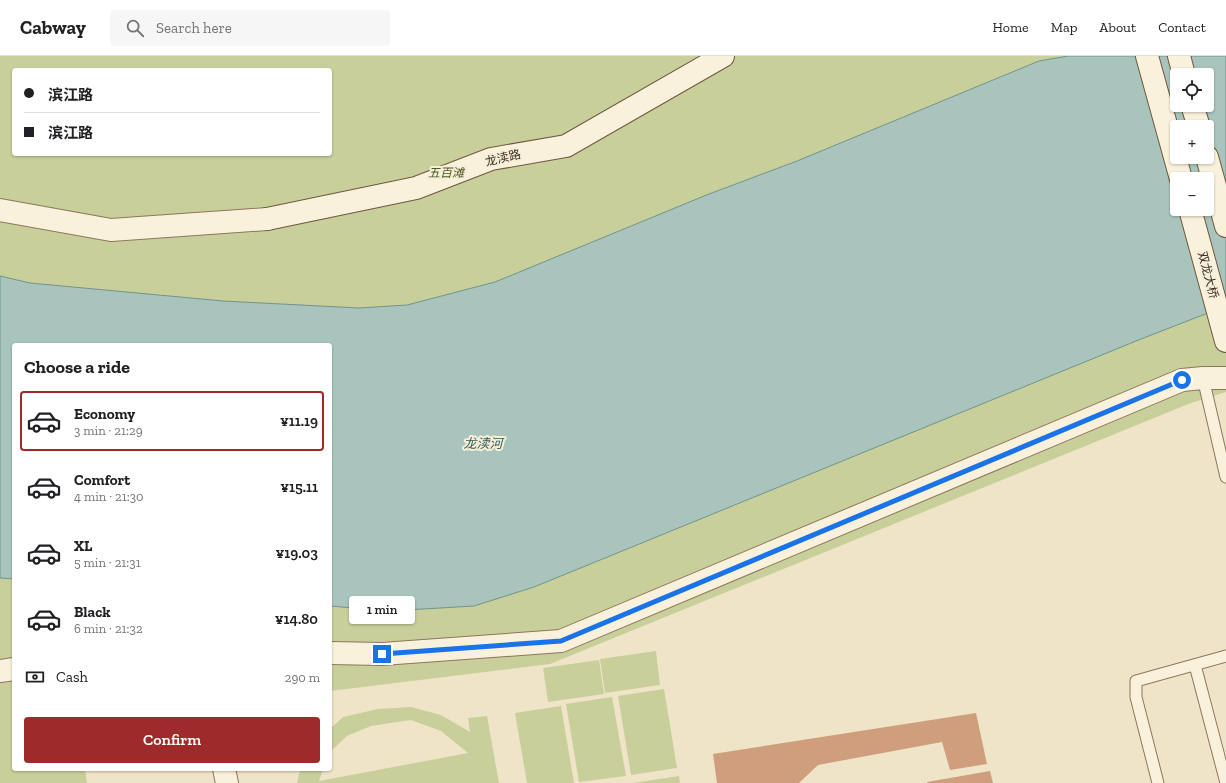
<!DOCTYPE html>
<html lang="en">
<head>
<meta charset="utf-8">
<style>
  body { margin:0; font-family:"Zilla Slab","Noto Sans SC",serif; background:#f6f6f6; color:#202124; height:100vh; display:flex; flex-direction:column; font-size:15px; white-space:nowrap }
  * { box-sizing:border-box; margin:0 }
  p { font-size:13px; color:#757577 }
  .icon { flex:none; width:22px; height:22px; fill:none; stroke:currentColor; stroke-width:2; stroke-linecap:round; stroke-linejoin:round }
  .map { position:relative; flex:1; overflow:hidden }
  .side { position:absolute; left:12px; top:287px; width:320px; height:428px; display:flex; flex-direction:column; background:#fff; border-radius:4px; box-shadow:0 1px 3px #0004 }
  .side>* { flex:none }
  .banner { position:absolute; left:12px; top:12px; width:320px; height:88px; border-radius:4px; box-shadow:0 1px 3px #0004; display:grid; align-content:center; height:88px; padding:0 12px; background:#fff }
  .controls { position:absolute; left:1170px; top:12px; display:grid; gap:8px }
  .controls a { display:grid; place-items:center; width:44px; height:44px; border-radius:4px; background:#fff; box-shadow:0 1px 3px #0004; font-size:20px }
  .end { position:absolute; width:18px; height:18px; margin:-9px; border:5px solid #1a73e8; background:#fff; box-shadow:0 0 0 2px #fff }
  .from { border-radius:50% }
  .bubble { position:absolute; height:28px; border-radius:4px; background:#fff; box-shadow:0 1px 3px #0004; font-size:13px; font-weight:600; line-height:28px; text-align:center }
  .banner b { display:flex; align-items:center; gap:14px; height:38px; font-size:15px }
  .banner b+b { border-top:1px solid #e0e0e0 }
  .banner i { width:10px; height:10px; background:#202124 }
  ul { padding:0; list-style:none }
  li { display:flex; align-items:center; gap:12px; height:60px; margin:0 8px 6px; padding:0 4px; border:2px solid transparent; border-radius:4px }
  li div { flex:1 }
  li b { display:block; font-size:15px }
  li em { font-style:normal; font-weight:600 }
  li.current { border-color:#9e2a2b }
  li>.icon { width:36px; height:36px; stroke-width:1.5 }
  h2 { padding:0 12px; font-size:18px; line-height:48px }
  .pay { display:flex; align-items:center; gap:10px; height:44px; padding:0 12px; font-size:15px }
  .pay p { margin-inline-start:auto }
  .cta { display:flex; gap:8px; margin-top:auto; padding:8px 12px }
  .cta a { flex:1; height:46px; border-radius:4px; background:#9e2a2b; color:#fff; font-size:16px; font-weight:600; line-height:46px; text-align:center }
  header { display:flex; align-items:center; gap:24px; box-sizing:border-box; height:56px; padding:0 20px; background:#fff; border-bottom:1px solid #e0e0e0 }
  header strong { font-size:19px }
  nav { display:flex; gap:22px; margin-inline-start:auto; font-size:14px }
  .search { width:280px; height:36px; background:#f6f6f6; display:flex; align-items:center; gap:10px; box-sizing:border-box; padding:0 14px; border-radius:4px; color:#757577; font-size:15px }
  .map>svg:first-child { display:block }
  .green { fill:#c9cf9b; fill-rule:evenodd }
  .water { fill:#a9c4bc; stroke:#6f938a; fill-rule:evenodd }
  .building { fill:#cf9f7d }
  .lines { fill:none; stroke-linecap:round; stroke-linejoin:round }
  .lane-casing { stroke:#8d765c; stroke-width:13 }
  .street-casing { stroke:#8d765c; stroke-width:24 }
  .secondary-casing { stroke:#6f573f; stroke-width:24 }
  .lane { stroke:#faf1dc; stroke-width:11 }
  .street { stroke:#faf1dc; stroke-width:22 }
  .secondary { stroke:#faf1dc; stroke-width:22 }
  .route { stroke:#1a73e8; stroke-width:5 }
  .labels { text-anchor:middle; stroke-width:4; stroke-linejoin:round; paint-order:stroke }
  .street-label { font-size:12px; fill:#3d2e20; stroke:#f7eed8 }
  .park-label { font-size:12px; font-style:italic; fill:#4d5a26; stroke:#f7eed8 }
  .water-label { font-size:13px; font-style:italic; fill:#2f5d5a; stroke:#f7eed8 }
</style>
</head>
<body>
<header>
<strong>Cabway</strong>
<div class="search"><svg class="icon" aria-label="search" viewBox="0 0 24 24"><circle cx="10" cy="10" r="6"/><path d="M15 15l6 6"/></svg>Search here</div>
<nav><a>Home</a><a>Map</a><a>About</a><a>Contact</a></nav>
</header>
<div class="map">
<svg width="1226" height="727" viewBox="0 0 1226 727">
  <rect width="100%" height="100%" fill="#f0e4c8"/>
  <path class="green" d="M0,0H1068L1039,5L797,105L709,138L495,226L407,249L359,252L223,245L30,227L0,220ZM14,14H330V98H14Z
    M1226,250V336L1191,347L550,608L330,635V550L389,555L474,550L534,531L1141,283Z
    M0,522L14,523V713H85L87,727H0Z
    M656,595L660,629L605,637L600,603Z
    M599,604L604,638L548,646L543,612Z
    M664,633L677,712L631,719L618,640Z
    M612,641L626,720L579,726L566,648Z
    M561,650L574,727H527L515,657Z
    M411,651L441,659L470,676L468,662L487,660L499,727H297L299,718L301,713H323L319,725L468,697L441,675L411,664L371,670L347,680L330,696V673L343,661L378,653Z
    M679,720L680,727H633Z"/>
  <path class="water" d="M1068,0H1226V250L1141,283L534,531L474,550L389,555L330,550V289H14V523L0,522V220L30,227L223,245L359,252L407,249L495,226L709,138L797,105L1039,5ZM1177,19H1207V49H1177ZM1177,71H1207V101H1177ZM1177,123H1207V153H1177Z"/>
  <path class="building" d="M976,657L987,708L950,714L942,686L818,709L799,727H717L713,698Z
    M990,715L993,727H927V726Z"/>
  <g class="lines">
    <defs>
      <path id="lane" d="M1203,322L1226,421
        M1195,609L1226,727
        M1158,727L1136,641V625L1226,600"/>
      <path id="street" d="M0,154L111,174L267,163
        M330,597L382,598L561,585L1182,324L1203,322H1226
        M0,615L14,613
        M224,713L227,727"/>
      <path id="secondary" d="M1147,0L1181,123
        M1179,0L1184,19
        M1192,49L1199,71
        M1207,101L1226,170
        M1190,153L1226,285
        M267,163L416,132L491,103L566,90L723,0"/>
    </defs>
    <use href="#lane" class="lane-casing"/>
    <use href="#street" class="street-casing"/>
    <use href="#secondary" class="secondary-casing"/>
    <use href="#lane" class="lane"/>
    <use href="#street" class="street"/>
    <use href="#secondary" class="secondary"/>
  </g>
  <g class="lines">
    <path class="route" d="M382,598L561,585L1182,324"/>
  </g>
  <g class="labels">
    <g class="street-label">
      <text transform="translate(503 102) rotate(-13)" y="4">龙渎路</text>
      <text transform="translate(1208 219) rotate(75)" y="4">双龙大桥</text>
    </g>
    <g class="park-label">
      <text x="446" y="121">五百滩</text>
    </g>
    <g class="water-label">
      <text x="483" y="392">龙渎河</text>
    </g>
  </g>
</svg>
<div class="controls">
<a><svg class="icon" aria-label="locate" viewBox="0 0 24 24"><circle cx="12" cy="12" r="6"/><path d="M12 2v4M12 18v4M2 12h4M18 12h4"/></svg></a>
<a>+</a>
<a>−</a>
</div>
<i class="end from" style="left:1182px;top:324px"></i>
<i class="end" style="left:382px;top:598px"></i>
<div class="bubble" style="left:349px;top:540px;width:66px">1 min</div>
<div class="banner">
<b><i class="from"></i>滨江路</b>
<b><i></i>滨江路</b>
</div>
<section class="side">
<h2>Choose a ride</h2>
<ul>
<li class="current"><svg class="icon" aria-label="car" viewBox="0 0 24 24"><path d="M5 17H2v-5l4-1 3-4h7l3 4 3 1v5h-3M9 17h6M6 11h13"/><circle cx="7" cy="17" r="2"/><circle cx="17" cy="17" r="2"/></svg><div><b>Economy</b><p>3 min · 21:29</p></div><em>¥11.19</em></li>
<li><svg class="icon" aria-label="car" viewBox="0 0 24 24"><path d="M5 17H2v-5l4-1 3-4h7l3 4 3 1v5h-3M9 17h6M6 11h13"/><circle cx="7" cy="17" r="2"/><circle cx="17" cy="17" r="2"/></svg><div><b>Comfort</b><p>4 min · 21:30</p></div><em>¥15.11</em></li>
<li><svg class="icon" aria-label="car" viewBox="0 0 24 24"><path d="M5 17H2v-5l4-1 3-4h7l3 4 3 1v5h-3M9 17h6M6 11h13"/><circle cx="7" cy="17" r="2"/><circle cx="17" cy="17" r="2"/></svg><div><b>XL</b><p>5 min · 21:31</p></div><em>¥19.03</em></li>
<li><svg class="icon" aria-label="car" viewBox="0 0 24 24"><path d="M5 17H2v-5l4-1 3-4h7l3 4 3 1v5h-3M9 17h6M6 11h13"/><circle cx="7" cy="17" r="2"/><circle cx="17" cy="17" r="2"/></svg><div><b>Black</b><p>6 min · 21:32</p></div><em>¥14.80</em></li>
</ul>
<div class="pay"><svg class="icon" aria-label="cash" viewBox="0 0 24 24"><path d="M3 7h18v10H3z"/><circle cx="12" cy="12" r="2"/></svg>Cash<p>290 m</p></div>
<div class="cta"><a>Confirm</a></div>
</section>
</div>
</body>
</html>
